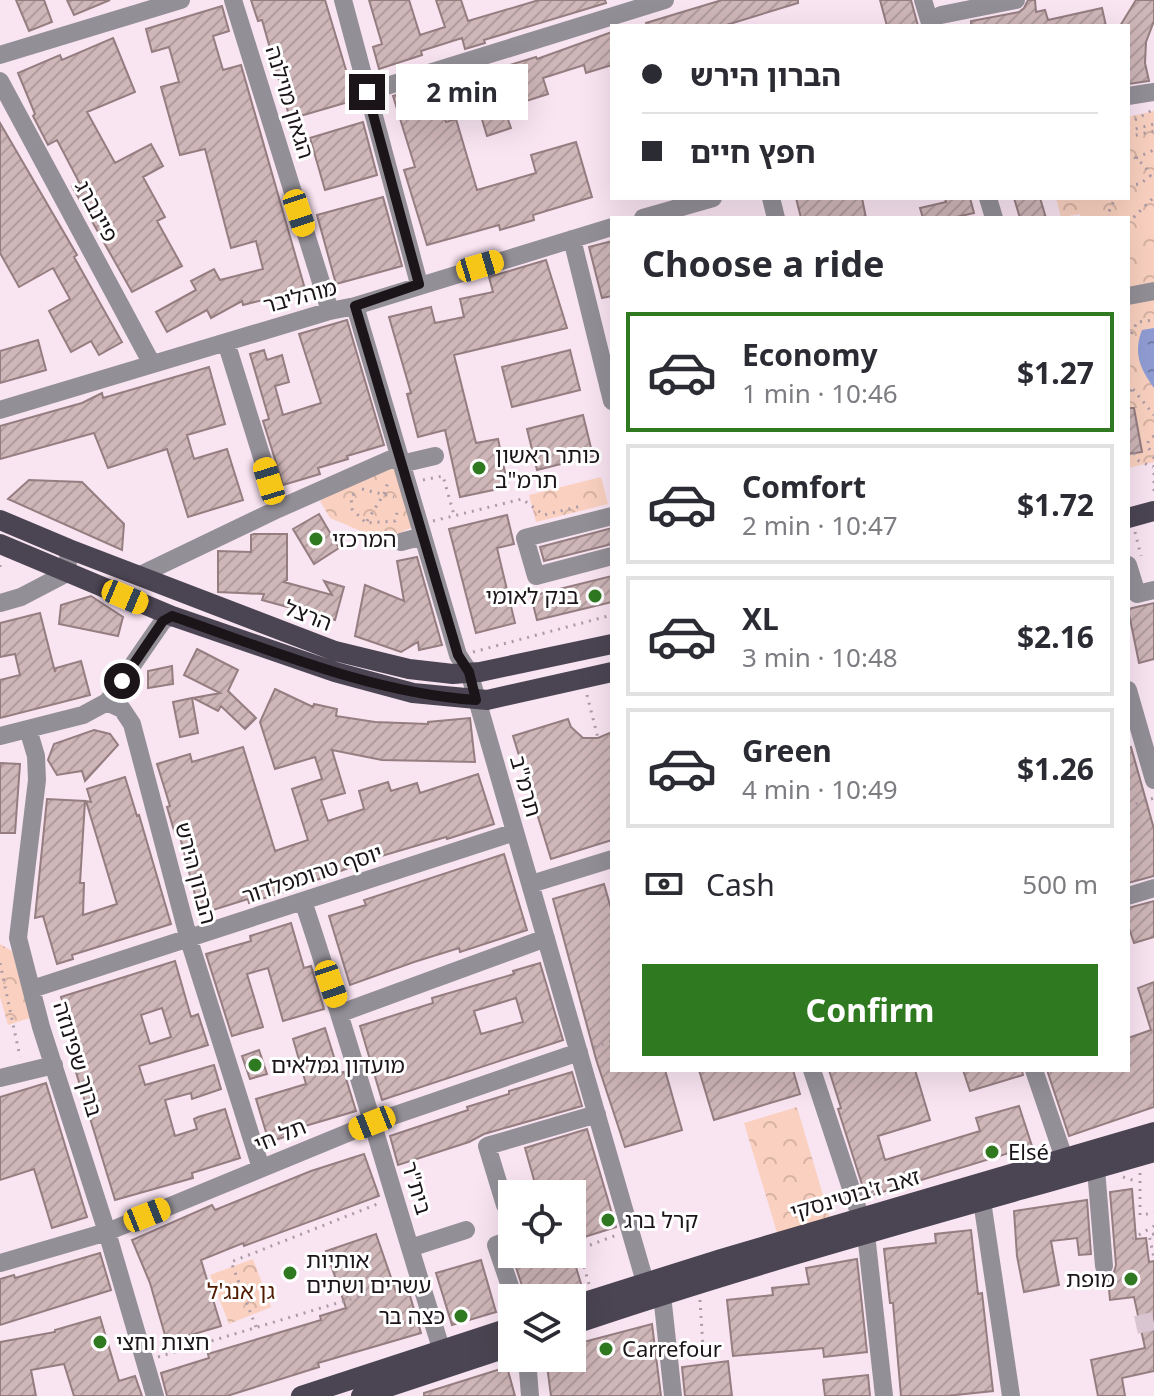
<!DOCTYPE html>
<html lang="en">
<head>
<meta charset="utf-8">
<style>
  body { margin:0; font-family:"Noto Sans","Noto Sans Hebrew",sans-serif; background:#f2f2f3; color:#2b2b33; height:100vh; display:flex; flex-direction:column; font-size:30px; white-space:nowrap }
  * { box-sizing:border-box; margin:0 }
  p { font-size:26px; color:#7c7c81 }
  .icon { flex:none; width:44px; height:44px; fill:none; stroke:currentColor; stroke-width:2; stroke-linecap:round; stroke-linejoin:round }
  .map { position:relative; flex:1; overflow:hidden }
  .panel { position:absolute; left:610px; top:216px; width:520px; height:856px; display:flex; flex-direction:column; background:#fff; border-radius:0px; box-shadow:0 8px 32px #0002 }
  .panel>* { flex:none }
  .guide { position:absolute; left:610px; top:24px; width:520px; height:176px; border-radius:0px; box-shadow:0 8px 32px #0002; display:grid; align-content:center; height:176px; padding:0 32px; background:#fff }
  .controls { position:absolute; left:498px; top:1180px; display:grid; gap:16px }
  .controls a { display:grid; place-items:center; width:88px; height:88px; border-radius:0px; background:#fff; box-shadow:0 8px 32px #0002; font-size:40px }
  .end { position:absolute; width:36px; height:36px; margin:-18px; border:10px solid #1b1419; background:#fff; box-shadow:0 0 0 4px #fff }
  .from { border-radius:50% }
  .bubble { position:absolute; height:56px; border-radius:0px; background:#fff; box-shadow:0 8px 32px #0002; font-size:26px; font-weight:700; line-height:56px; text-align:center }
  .car { position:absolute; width:24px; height:48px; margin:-24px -12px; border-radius:10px; box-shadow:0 0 6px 2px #0007; background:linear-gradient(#f5c518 24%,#345 0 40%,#f5c518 0 76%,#345 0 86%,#f5c518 0) }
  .guide b { display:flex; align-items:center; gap:28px; height:76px; font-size:30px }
  .guide b+b { border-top:2px solid #e1e1e2 }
  .guide i { width:20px; height:20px; background:#2b2b33 }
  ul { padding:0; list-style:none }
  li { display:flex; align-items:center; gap:24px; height:120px; margin:0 16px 12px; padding:0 16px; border:4px solid #e1e1e2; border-radius:0px }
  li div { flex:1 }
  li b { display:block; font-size:30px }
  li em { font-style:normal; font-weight:700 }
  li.current { border-color:#2f7a20 }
  li>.icon { width:72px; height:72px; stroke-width:1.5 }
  h2 { padding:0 32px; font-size:36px; line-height:96px }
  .pay { display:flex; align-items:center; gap:20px; height:88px; padding:0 32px; font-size:30px }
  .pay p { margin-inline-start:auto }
  .action { display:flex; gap:16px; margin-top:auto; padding:16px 32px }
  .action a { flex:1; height:92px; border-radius:0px; background:#2f7a20; color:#fff; font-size:32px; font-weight:700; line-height:92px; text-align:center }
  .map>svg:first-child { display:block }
  .forest { fill:url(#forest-crowns) }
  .water { fill:url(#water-ripples) }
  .building { fill:url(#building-hatch); stroke:#957d80; stroke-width:2; fill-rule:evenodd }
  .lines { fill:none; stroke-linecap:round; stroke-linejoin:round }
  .minor-tunnel { stroke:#d8c5d1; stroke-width:18; stroke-dasharray:18 9; stroke-linecap:butt }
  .path { stroke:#ab9ba6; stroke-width:3; stroke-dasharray:2 6; stroke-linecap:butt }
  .minor { stroke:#938f97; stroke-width:18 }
  .major { stroke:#4b4553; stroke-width:20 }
  .route { stroke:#1b1419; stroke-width:10 }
  .poi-dot { fill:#2f7a20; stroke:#fff; stroke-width:3 }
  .labels { text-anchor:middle; stroke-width:6; stroke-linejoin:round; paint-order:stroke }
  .street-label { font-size:22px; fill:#1b1419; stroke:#fff }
  .poi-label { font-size:22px; fill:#1b1419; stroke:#fff; text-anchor:start }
  .park-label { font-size:22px; fill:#511b00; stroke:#fff }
</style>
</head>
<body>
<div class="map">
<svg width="1154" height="1396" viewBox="0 0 1154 1396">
  <defs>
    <pattern id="forest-crowns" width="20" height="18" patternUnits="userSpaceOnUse" patternTransform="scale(2)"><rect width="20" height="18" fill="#fad1c0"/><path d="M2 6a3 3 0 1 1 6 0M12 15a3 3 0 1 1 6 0" fill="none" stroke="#d6b3a4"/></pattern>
    <pattern id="water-ripples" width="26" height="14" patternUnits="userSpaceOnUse" patternTransform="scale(2)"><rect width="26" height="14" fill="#909dd4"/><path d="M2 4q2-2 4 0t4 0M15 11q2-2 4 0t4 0" fill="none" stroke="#757fab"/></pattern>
    <pattern id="building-hatch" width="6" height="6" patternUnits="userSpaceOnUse" patternTransform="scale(2)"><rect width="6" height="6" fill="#cfb6b8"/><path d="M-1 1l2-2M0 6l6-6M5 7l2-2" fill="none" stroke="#b19c9e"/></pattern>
  </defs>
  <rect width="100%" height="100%" fill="#f9e4f2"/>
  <path class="forest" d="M1154,111V462L1128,468V218H1081L1080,214L1061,217L1056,198H1128V117Z
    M397,464L415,526L389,538L361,531L330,518L320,501L345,485Z
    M601,477L608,504L536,522L529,495Z
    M0,944L12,951L30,1018L8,1025L0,997Z
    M797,1107L831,1222L778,1236L744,1123Z
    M253,1259L271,1307L229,1324L210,1275Z"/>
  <path class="water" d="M1154,328V388C1140,369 1133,353 1142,330Z"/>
  <path class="building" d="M16,0H44L52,22L29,31Z
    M67,0H110L74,15Z
    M251,0H325L355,100L290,119L262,20L258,21Z
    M369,0H409L420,35L445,27L436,0H461L468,21L539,0H605L606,3L484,40L485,43L465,49L462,38L421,51L422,55L379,69L373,47L382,44Z
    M722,0H798V3L723,26H647L646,23Z
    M880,0H911L918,26H887Z
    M1028,0H1035L1036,12L1045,10L1048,20L1102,8L1106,26H971V21L1019,12L1024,8Z
    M1136,0H1154V21L1146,42L1145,63L1149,81L1128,84V26H1120Z
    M222,6L229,31L213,36L223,70L241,65L305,289L243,305L242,301L211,318L207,310L167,332L156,312L196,290L191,281L214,269L220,280L263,269L256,241L231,248L205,149L180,155L161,87L179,82L169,47L152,52L146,29Z
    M612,32V65L586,73L584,65L543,78L548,94L504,108L511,128L487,136L468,73L492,66L493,70L536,57L537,59Z
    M113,38L135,92L87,112L115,163L151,144L163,166L143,177L165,217L157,221L182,266L132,292L72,186L79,182L57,140L48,145L33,116L35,114L18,73L60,55L62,60Z
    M435,84L446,122L456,119L477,190L536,173L531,155L576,142L592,197L533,215L534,220L500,230L499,225L427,245L404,170L415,167L393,96Z
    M363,122L377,175L325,190L310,138Z
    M0,123L77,255L74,257L122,342L99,355L91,341L71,352L49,311L70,299L53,268L19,287L0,253Z
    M383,197L402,266L336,284L317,215Z
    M796,198H862L866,218H801Z
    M945,198H970L974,213L952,218H923L920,208L946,202Z
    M1014,198H1040L1046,218H1020Z
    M612,241V296L602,298L589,247Z
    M546,260L567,328L454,355L476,443L498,439L508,487L460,497L445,430L418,437L407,394L411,393L389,317L431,307L435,323L464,317L460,299L493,292L489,277Z
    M347,320L384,445L347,456L348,459L318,468L320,474L283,485L263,421L269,419L250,354L264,350L267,360L282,355L289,382L275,386L283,415L321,403L299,334Z
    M38,340L46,370L0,383V351Z
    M570,350L580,390L512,407L502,367Z
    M209,367L225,424L187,435L194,459L227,449L243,500L188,517L167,449L108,468L94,433L0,459V426L82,403L102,393L103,398Z
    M1128,408H1134L1142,452L1128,454Z
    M583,415L593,456L537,470L527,429Z
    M29,480L82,482L124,524L122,550L8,499Z
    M319,514L339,548L314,564L293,529Z
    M507,515L514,544L497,548L515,623L476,633L449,529Z
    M612,528V544L544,561L540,547Z
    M254,534H287V580L284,582L332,595L324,581L344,587L335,620L262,600L264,594L218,592V551L251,552V535Z
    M417,557L442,645L419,650L418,642L401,652L355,636L365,585L404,601L397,561Z
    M612,576V602L537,620L531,596Z
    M91,596L123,617L118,636L59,624L61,605Z
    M1154,603V659L1139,663L1128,609Z
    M40,613L55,672L56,668L81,661L90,695L0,718V680L20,675L15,654L0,657V623Z
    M197,649L238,670L228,691L256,718L245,729L221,706L218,711L193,698L220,693L184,675Z
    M172,666L173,684L148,688V671Z
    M275,689L313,707L314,704L337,709L336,716L375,722L428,724V722L470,718L475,762L382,760L332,750L345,793L321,800L328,821L364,809L359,791L388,782L391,791L417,783L420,793L478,774L494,824L447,839L446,837L378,857L287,891L249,903L248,899L200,914L179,833L175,834L167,807L170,806L157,764L190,754L192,762L243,747L275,851L308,840L292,789L322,779L315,757L275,769L260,722Z
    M192,698L198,733L180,737L173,702Z
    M568,719L571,727L583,738H598L612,732V840L551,859L513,736Z
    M94,730L110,734L118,745L85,781L82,771L57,775L48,760L54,744Z
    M1131,747L1154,829V876L1128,883V748Z
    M0,763L20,764L15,833H0Z
    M125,777L137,816L139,815L171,924L72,955L73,959L57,964L43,916L35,918L47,799L85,801L80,883H84L83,915L117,904L86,801L91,802L87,789Z
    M504,854L527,930L460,952L459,948L414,962L350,985L329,916L366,905L364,900Z
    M604,884L612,912V1070H665L682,1130L625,1147L596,1059L553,899Z
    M1154,901V937L1134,943L1128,925V908Z
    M291,923L304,968L311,966L324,1009L283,1021L268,968L247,974L263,1027L232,1036L206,954L251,941L250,936Z
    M175,961L191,1017L198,1014L208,1045L139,1066L145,1085L214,1065L221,1089L192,1099L191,1093L165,1100L175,1136L197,1129L194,1119L198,1117L225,1109L240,1158L192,1173L193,1178L115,1200L68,1046L75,1043L61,997ZM162,1008L171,1037L150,1044L141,1015Z
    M540,963L563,1040L382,1100L360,1026L433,1003L432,998L514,974L513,971ZM516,998L523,1022L481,1034L474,1011Z
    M1154,982V1107L1069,1136L1047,1070H1128V1038L1151,1030L1138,988Z
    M325,1028L339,1073L344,1072L356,1111L305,1126L306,1130L269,1142L256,1099L306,1084L293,1039Z
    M259,1050L267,1074L250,1079L242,1056Z
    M699,1070H793L800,1094L714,1120Z
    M829,1070H915L930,1120L878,1136L885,1160L980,1131L976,1118L1019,1106L1032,1146L866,1197L838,1109L841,1108Z
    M963,1070H1022L1023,1075L970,1091Z
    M572,1072L582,1106L484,1134L469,1142L398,1165L390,1136L468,1110L467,1107L509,1094V1091Z
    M46,1083L87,1217L52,1228L34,1169L0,1180V1097Z
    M587,1129L616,1227L575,1240L572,1228V1194H538L525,1148Z
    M364,1154L379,1196L244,1246L243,1243L201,1260L221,1326L167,1342L150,1283L132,1240L212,1205L215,1210L311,1171Z
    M1132,1189L1136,1239L1146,1238L1149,1262L1154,1261V1371L1122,1378L1125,1396H1098L1091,1360L1145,1348L1134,1297L1110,1300L1108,1277L1114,1272L1116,1265L1110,1192Z
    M1087,1200L1091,1254L1079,1255L1077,1238L1051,1241L1059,1285L1024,1292L1017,1256L1014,1211Z
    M971,1230L978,1294L982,1293L993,1391L946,1396H901L893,1303H890L884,1249L936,1243L935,1234Z
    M376,1234L396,1292L408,1289L421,1333L318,1363L319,1367L227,1396H167L161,1373L209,1358L208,1354L321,1320L320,1316L346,1308L326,1251Z
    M100,1253L111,1290L0,1325V1279L14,1275L15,1278Z
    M515,1254H572L582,1287L543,1298H526L512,1255Z
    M857,1259L867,1352L824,1357L823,1348L733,1356L727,1300L773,1295L772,1288L809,1284L806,1268Z
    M481,1260L496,1312L452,1325L436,1273Z
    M100,1317L119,1381L135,1376L142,1396H74L64,1364L31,1370L36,1396H0V1342L55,1332V1330Z
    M652,1324L661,1396H551L546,1358H572V1345Z
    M728,1361L732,1396H685L682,1367Z
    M507,1367L515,1396H424V1393Z
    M868,1375L870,1396H825L823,1380Z"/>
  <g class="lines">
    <path class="minor-tunnel" d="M1136,1325L1154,1321"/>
    <path class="path" d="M1128,124L1154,109
      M1128,131L1154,124
      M1128,137L1154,131
      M1128,152L1145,166L1151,177
      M1136,158L1154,150
      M1128,185L1140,184L1154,173
      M1109,218L1107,216L1115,198
      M1128,223L1154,197
      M1128,341L1137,322L1154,320
      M1128,383L1154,415
      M1128,399L1132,388
      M1154,436L1149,439L1147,446L1154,455
      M1134,453L1139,461L1153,467
      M1154,457V493
      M423,480L443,476L454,515
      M362,489L394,497
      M354,494L351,496L352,509L366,523L395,521L398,509
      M367,521L384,494L389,479
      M433,521L522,499L544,515L581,506
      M1135,532L1141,556
      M0,565V571
      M473,652L612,615
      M587,695L598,738
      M1128,806L1154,798
      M0,963L20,1057
      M594,1047L612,1041
      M1140,1173V1215L1154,1213
      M1123,1177L1138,1182
      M1154,1234L1149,1235L1154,1258
      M572,1238L579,1249
      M1132,1239L1154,1226
      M589,1284L579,1249L617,1235
      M700,1300L704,1364
      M256,1327L231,1262L380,1203
      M158,1357L404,1283"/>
    <path class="minor" d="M233,0L330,311
      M343,0L419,284
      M923,0L931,26
      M941,15L1016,0
      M0,55L181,0
      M0,81L152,364
      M367,92L665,0
      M1128,96L1154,92
      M771,198L776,218
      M988,198L994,218
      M643,218L713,198
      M572,239L612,401
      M1128,296L1154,291
      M355,306L458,655L469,672L645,1282
      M226,342L278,509
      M0,410L330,311L355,306L612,227
      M401,464L435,456
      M612,516L525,538L536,576L612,556
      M401,542L423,536
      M1128,565L1137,594L1154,590
      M138,576L278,509L398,456
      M0,603L21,597L67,573L69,549
      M1128,690L1154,780
      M107,702L122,709L132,724L189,940L261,1168
      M28,729L36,756L37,780L18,938L41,1027L107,1232L155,1396
      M0,736L83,715L107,702L163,621L172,616
      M531,884L612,859
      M1128,896L1154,888
      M303,901C353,1050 394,1201 442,1351
      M32,989L515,832
      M341,1013L546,938
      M812,1070L866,1234L884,1396
      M1034,1070L1064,1158
      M0,1078L54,1065
      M1096,1169L1104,1266
      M982,1201L1011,1396
      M505,1205L487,1146L597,1114
      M512,1239L496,1245L514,1298
      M410,1248L466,1230
      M0,1263L107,1232L372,1123L579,1052
      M662,1295L673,1396
      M527,1358L530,1396"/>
    <path class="major" d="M1128,518L1154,511
      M0,520L69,549L335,651L409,669L453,674L480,672L612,644
      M0,544L172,616L335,672L413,693L487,700L612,672
      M572,1306L721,1259L1154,1132
      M572,1325C764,1260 959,1208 1154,1152
      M301,1396L512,1327
      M361,1396L512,1346"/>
  </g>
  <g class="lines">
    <path class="route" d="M122,681L163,621L172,616C271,650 371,693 476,700L469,672L458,655L355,306L419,284L367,92"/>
  </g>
  <g class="poi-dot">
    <circle cx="479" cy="468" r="8"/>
    <circle cx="316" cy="539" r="8"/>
    <circle cx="595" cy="596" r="8"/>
    <circle cx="255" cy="1065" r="8"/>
    <circle cx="992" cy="1152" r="8"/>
    <circle cx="608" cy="1220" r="8"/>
    <circle cx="290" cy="1273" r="8"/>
    <circle cx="1131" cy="1279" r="8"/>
    <circle cx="461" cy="1316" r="8"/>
    <circle cx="100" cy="1342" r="8"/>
    <circle cx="606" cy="1349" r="8"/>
  </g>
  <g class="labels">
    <g class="street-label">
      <text transform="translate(290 102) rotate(73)" y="8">הגאון מוילנה</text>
      <text transform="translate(97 211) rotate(62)" y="8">פיינברג</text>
      <text transform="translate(300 296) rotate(-15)" y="8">מוהליבר</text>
      <text transform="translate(308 615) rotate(21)" y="8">הרצל</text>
      <text transform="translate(526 786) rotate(74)" y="8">תרמ"ב</text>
      <text transform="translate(196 873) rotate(75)" y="8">הברון הירש</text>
      <text transform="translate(312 874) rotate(-18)" y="8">יוסף טרומפלדור</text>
      <text transform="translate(78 1059) rotate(73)" y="8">ברוך שפינוזה</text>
      <text transform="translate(280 1135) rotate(-22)" y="8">תל חי</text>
      <text transform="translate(417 1188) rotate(73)" y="8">בית"ר</text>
      <text transform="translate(855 1194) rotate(-16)" y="8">זאב ז'בוטינסקי</text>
    </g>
    <g class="poi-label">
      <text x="495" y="463">כותר ראשון<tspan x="495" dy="25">תרמ"ב</tspan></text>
      <text x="332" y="547">המרכזי</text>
      <text x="579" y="604" text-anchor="end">בנק לאומי</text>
      <text x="271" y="1073">מועדון גמלאים</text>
      <text x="1008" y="1160">Elsé</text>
      <text x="624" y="1228">קרל ברג</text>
      <text x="306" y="1268">אותיות<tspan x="306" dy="25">עשרים ושתים</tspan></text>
      <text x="1115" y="1287" text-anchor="end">מופת</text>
      <text x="445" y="1324" text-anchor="end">כצה בר</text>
      <text x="116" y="1350">חצות וחצי</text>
      <text x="622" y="1357">Carrefour</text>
    </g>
    <g class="park-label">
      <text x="241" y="1299">גן אנג'ל</text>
    </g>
  </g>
</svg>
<div class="controls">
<a><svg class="icon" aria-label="locate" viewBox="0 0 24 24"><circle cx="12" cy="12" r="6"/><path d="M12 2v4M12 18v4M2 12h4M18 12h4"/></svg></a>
<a><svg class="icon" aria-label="layers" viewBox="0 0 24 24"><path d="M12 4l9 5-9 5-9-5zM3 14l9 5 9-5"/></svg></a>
</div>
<i class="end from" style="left:122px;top:681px"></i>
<i class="end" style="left:367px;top:92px"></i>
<div class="bubble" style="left:396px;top:64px;width:132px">2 min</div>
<i class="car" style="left:299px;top:213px;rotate:162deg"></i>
<i class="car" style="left:480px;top:266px;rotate:73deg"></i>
<i class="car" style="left:269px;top:481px;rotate:343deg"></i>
<i class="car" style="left:125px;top:597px;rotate:113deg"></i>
<i class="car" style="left:331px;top:984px;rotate:161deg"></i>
<i class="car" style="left:372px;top:1123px;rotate:248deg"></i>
<i class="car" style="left:147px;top:1215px;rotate:68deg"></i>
<div class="guide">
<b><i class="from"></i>הברון הירש</b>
<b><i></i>חפץ חיים</b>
</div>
<section class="panel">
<h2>Choose a ride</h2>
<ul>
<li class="current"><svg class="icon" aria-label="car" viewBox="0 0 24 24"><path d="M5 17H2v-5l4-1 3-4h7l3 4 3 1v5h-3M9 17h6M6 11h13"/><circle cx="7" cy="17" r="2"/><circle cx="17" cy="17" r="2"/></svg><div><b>Economy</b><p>1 min · 10:46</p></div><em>$1.27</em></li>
<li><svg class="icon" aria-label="car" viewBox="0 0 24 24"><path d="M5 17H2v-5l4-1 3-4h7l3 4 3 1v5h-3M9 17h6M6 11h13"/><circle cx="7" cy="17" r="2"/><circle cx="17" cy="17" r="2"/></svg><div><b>Comfort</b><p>2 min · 10:47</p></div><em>$1.72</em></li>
<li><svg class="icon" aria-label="car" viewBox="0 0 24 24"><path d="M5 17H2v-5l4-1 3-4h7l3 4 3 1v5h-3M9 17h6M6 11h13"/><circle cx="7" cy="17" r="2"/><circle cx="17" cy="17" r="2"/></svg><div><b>XL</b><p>3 min · 10:48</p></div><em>$2.16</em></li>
<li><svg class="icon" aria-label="car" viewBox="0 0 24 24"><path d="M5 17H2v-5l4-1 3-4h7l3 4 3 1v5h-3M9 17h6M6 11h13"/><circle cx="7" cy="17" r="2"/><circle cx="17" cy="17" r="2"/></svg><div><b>Green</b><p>4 min · 10:49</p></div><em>$1.26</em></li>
</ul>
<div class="pay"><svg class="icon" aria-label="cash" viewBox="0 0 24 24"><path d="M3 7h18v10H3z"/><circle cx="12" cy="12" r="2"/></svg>Cash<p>500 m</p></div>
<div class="action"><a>Confirm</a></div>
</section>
</div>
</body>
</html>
